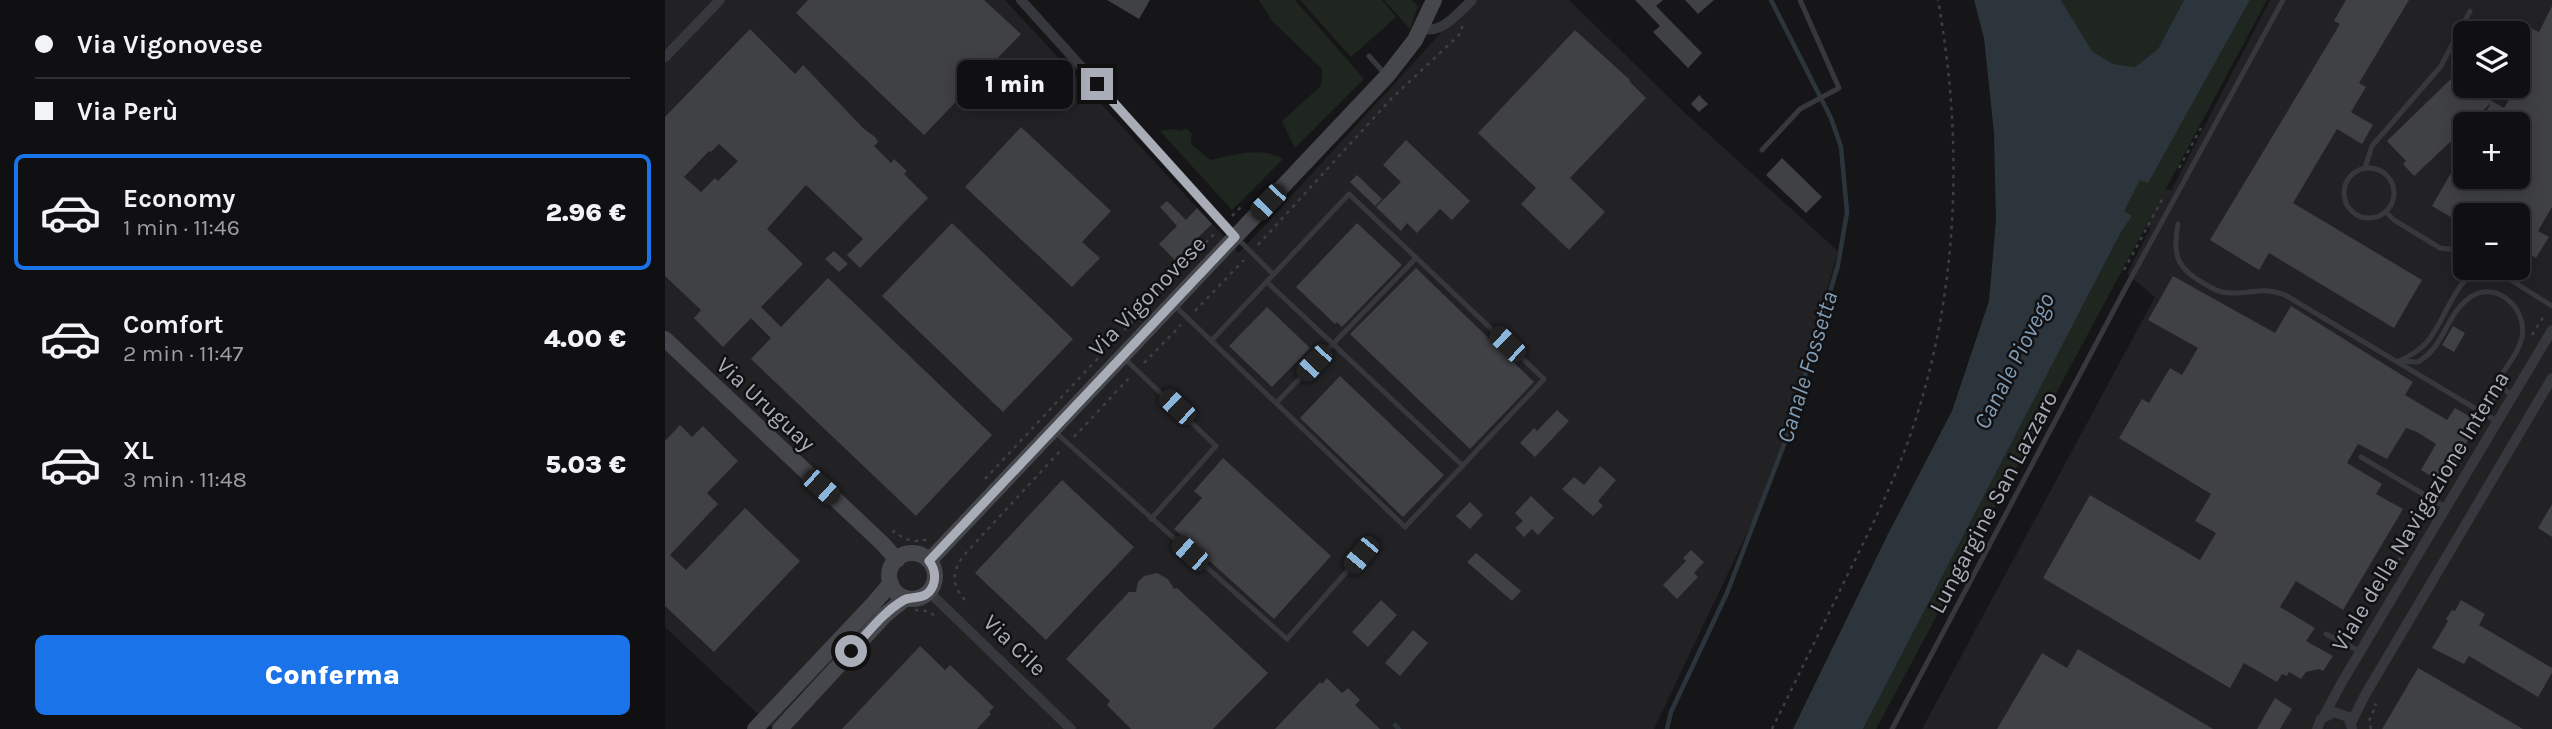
<!DOCTYPE html>
<html lang="it">
<head>
<meta charset="utf-8">
<style>
  body { margin:0; font-family:Karla,sans-serif; background:#19191b; color:#f1f3f6; height:100vh; display:flex; flex-direction:column; font-size:26px; white-space:nowrap }
  * { box-sizing:border-box; margin:0 }
  p { font-size:23px; color:#9c9d9f }
  .icon { flex:none; width:38px; height:38px; fill:none; stroke:currentColor; stroke-width:2; stroke-linecap:round; stroke-linejoin:round }
  .map { position:relative; flex:1; overflow:hidden }
  .details { display:flex; flex-direction:column; background:#101012; width:665px }
  .details>* { flex:none }
  .top-card { display:grid; align-content:center; height:154px; padding:0 35px; background:#101012 }
  .tools { position:absolute; left:1788px; top:21px; display:grid; gap:14px }
  .tools a { display:grid; place-items:center; width:77px; height:77px; border-radius:10px; background:#101012; box-shadow:0 4px 18px #0003,0 0 0 2px #303032; font-size:35px }
  .end { position:absolute; width:32px; height:32px; margin:-16px; border:9px solid #a8adb8; background:#111; box-shadow:0 0 0 4px #111 }
  .from { border-radius:50% }
  .bubble { position:absolute; height:49px; border-radius:10px; background:#101012; box-shadow:0 4px 18px #0003,0 0 0 2px #303032; font-size:23px; font-weight:800; line-height:49px; text-align:center }
  .car { position:absolute; width:21px; height:42px; margin:-21px -10px; border-radius:9px; box-shadow:0 0 5px 2px #0007; background:linear-gradient(#222 24%,#8ab4d8 0 40%,#222 0 76%,#8ab4d8 0 86%,#222 0) }
  .top-card b { display:flex; align-items:center; gap:24px; height:66px; font-size:26px }
  .top-card b+b { border-top:2px solid #303032 }
  .top-card i { width:18px; height:18px; background:#f1f3f6 }
  ul { padding:0; list-style:none }
  li { display:flex; align-items:center; gap:21px; height:116px; margin:0 14px 10px; padding:0 21px; border:4px solid transparent; border-radius:10px }
  li div { flex:1 }
  li b { display:block; font-size:26px }
  li em { font-style:normal; font-weight:800 }
  li.active { border-color:#1a73e8 }
  li>.icon { width:63px; height:63px; stroke-width:1.5 }
  .cta { display:flex; gap:14px; margin-top:auto; padding:14px 35px }
  .cta a { flex:1; height:80px; border-radius:10px; background:#1a73e8; color:#fff; font-size:28px; font-weight:800; line-height:80px; text-align:center }
  main { display:flex; flex:1; min-height:0 }
  .map>svg:first-child { display:block }
  .built { fill:#222225; fill-rule:evenodd }
  .green { fill:#1e261f }
  .water { fill:#2c353c }
  .lines { fill:none; stroke-linecap:round; stroke-linejoin:round }
  .stream { stroke:#2c353c; stroke-width:4.5 }
  .building { fill:#404145; fill-rule:evenodd }
  .path { stroke:#3d3f44; stroke-width:2.5; stroke-dasharray:3.5 5; stroke-linecap:butt }
  .lane { stroke:#37383d; stroke-width:5 }
  .street { stroke:#37383d; stroke-width:10 }
  .secondary { stroke:#45474d; stroke-width:16 }
  .route { stroke:#a8adb8; stroke-width:9 }
  .labels { text-anchor:middle; stroke-width:5; stroke-linejoin:round; paint-order:stroke }
  .street-label { font-size:23px; fill:#a8adb8; stroke:#111113 }
  .water-label { font-size:24px; font-style:italic; fill:#7f9bb3; stroke:#111113 }
</style>
</head>
<body>
<main>
<section class="details">
<div class="top-card">
<b><i class="from"></i>Via Vigonovese</b>
<b><i></i>Via Perù</b>
</div>
<ul>
<li class="active"><svg class="icon" aria-label="car" viewBox="0 0 24 24"><path d="M5 17H2v-5l4-1 3-4h7l3 4 3 1v5h-3M9 17h6M6 11h13"/><circle cx="7" cy="17" r="2"/><circle cx="17" cy="17" r="2"/></svg><div><b>Economy</b><p>1 min · 11:46</p></div><em>2.96 €</em></li>
<li><svg class="icon" aria-label="car" viewBox="0 0 24 24"><path d="M5 17H2v-5l4-1 3-4h7l3 4 3 1v5h-3M9 17h6M6 11h13"/><circle cx="7" cy="17" r="2"/><circle cx="17" cy="17" r="2"/></svg><div><b>Comfort</b><p>2 min · 11:47</p></div><em>4.00 €</em></li>
<li><svg class="icon" aria-label="car" viewBox="0 0 24 24"><path d="M5 17H2v-5l4-1 3-4h7l3 4 3 1v5h-3M9 17h6M6 11h13"/><circle cx="7" cy="17" r="2"/><circle cx="17" cy="17" r="2"/></svg><div><b>XL</b><p>3 min · 11:48</p></div><em>5.03 €</em></li>
</ul>
<div class="cta"><a>Conferma</a></div>
</section>
<div class="map">
<svg width="1887" height="729" viewBox="0 0 1887 729">
  <rect width="100%" height="100%" fill="#161618"/>
  <path class="built" d="M0,0H340L574,253L806,0H904L1020,113L1173,251L1119,442L1095,506L989,729H109L0,627Z
    M1605,0H1887V729H1257L1490,297L1462,274L1485,229L1452,216L1475,173L1506,191ZM1801,33H1853V86H1801ZM1801,124H1853V177H1801ZM1801,215H1853V268H1801Z"/>
  <path class="green" d="M594,0H630L699,79L630,148L617,121L656,86L657,69L607,21Z
    M635,0H717L731,17L686,57Z
    M719,0H746L753,6L745,29Z
    M1396,0H1519L1493,49L1470,67L1448,64L1427,51Z
    M1585,0H1602L1211,729H1198L1456,232L1467,216L1459,212L1475,179L1483,182Z
    M521,128L527,134L526,144L545,160C568,155 597,146 618,159L567,210L495,131L508,129L516,131Z"/>
  <path class="water" d="M1309,0H1396L1427,51L1448,64L1470,67L1493,49L1519,0H1585L1483,183L1475,180L1459,211L1467,216L1456,232L1198,729H1128L1222,536L1287,411L1324,301L1331,220L1329,133L1319,38Z"/>
  <g class="lines">
    <path class="stream" d="M730,725L734,729
      M1002,729L1006,712L1062,593L1120,442L1173,265L1182,212L1176,147L1166,118L1106,0"/>
  </g>
  <path class="building" d="M143,0H319L356,34L259,135L131,13Z
    M442,0H485L474,19Z
    M970,0H998L991,6L1037,53L1023,68L988,32L995,26Z
    M1020,0H1049L1033,14Z
    M1681,0H1744L1694,83L1701,87L1686,112L1708,125L1697,144L1672,129L1628,203L1757,280L1729,328L1604,253L1594,270L1545,240L1675,24L1669,21Z
    M1887,6V207L1873,231L1884,237L1871,258L1861,252L1853,264V215H1801V226L1767,206L1801,147V177H1853V124H1814L1826,103L1804,124H1801V127L1749,176L1738,164L1741,161L1722,141L1791,74L1801,58V86L1839,108L1859,74L1853,70V49L1866,28L1874,32Z
    M85,29L130,74L138,65L198,128L210,137L213,142L209,146L226,163L229,159L242,171L239,174L263,198L195,268L182,255L198,239L141,185L102,229L138,264L96,307L116,327L163,278L327,435L251,516L86,359L106,338L86,318L58,347L29,318L36,310L0,276V117ZM54,144L73,161L53,181L50,178L36,192L19,177L44,151L46,152Z
    M910,30L965,80L964,81L981,98L905,178L940,212L904,250L856,204L871,188L813,133Z
    M1034,95L1043,104L1034,112L1026,104Z
    M356,127L446,211L417,242L435,258L407,287L300,187Z
    M741,140L805,201L787,220L775,209L752,233L742,223L736,231L711,207L736,182L718,165Z
    M1117,158L1157,197L1141,213L1101,175Z
    M692,175L717,199L710,206L685,182Z
    M502,201L521,220L532,208L547,224L510,260L494,244L512,226L495,207Z
    M287,223L408,339L338,412L217,296Z
    M692,223L737,265L677,327L672,322L670,324L631,287Z
    M169,251L183,264L174,272L160,259Z
    M751,268L869,382L805,449L685,334Z
    M1508,276L1610,333L1626,306L1748,382L1740,395L1782,420L1790,408L1804,416L1811,415L1814,420L1779,484L1756,470L1771,444L1752,432L1741,428L1722,459L1693,444L1682,463L1717,484L1711,494L1738,509L1678,610L1631,581L1615,607L1650,628L1641,641L1668,656L1658,671L1654,669L1641,672L1636,679L1624,672L1622,676L1617,674L1612,682L1579,663L1565,688L1378,578L1425,495L1535,560L1551,533L1530,521L1546,494L1454,438L1477,399L1484,403L1505,368L1517,375L1533,348L1483,320Z
    M602,307L645,348L607,387L564,346Z
    M1788,326L1800,333L1789,352L1777,345Z
    M675,376L779,475L738,517L635,418Z
    M892,410L904,421L870,457L855,443L869,428L872,431Z
    M15,425L27,437L38,426L73,461L42,493L53,504L5,555L21,570L80,508L135,561L49,652L0,606V441Z
    M558,458L666,556L609,619L509,529L537,498L529,491Z
    M935,466L951,480L933,501L938,506L928,516L897,489L909,477L919,485Z
    M397,480L469,547L381,640L310,573Z
    M866,496L889,518L873,535L867,529L859,537L850,528L858,521L850,513Z
    M805,502L818,515L805,529L791,516Z
    M1887,504V537L1873,528Z
    M1026,550L1039,562L1029,573L1033,577L1012,599L998,585L1021,561L1018,558Z
    M811,553L856,591L847,601L802,562Z
    M492,573L503,579L509,589L512,588L603,673L548,729H466L442,705L445,701L401,659L464,592H471L473,582L479,576Z
    M716,600L732,615L703,647L687,632Z
    M1796,600L1820,614L1814,625L1887,668V673L1873,697L1804,656L1799,664L1767,648L1783,621L1781,619L1787,610L1790,611Z
    M748,630L763,643L735,676L720,663Z
    M255,646L280,670L285,665L329,707L324,712L326,714L312,729H177Z
    M1413,649L1548,729H1332L1377,653L1402,668Z
    M1753,668L1762,673L1858,729H1717Z
    M662,678L677,693L683,688L695,700L690,705L715,729H610L655,682L657,684Z
    M1610,698L1627,709L1615,729H1592Z"/>
  <g class="lines">
    <path class="path" d="M1514,168L1536,128
      M567,216L579,204
      M593,245L726,99L793,36L797,31V26
      M1459,270L1499,196
      M530,311L579,260
      M1867,335L1880,314
      M479,363L516,325
      M1824,408L1832,395
      M409,437L464,378
      M320,479L550,233
      M228,533L229,531C241,541 249,543 263,539
      M1721,582L1735,558
      M300,600C286,584 287,573 298,556L397,449
      M250,610L263,611L270,616
      M1107,729C1132,678 1157,627 1182,576C1205,530 1228,484 1245,436C1294,296 1299,144 1273,0
      M1706,729L1704,721L1711,705L1709,704"/>
    <path class="lane" d="M704,56L720,74
      M1097,150L1135,109L1174,88L1135,0
      M1700,168L1707,146L1776,66L1805,11
      M1679 193a25 25 0 1 1 50 0a25 25 0 1 1-50 0Z
      M1721,212L1729,220L1775,248L1801,251
      M1513,224C1507,255 1512,269 1540,284C1549,289 1555,293 1565,293C1588,294 1596,286 1620,295L1833,422
      M571,237L608,274
      M1827,268L1887,306
      M602,282L798,466
      M509,305L740,527L879,379L684,194L547,340
      M459,358L551,446L486,519
      M1734,361L1753,362C1759,358 1765,354 1769,348C1781,332 1787,311 1803,299C1828,278 1863,307 1857,337C1854,352 1841,367 1833,380V387H1837L1848,397
      M1734,361C1744,356 1754,351 1762,342C1781,320 1789,278 1818,268
      M612,402L751,258
      M389,431L622,639L706,544
      M1696,457L1780,507
      M1661,634L1696,652
      M1227,729L1459,291L1618,0"/>
    <path class="street" d="M356,0L570,237
      M757,29C779,33 792,14 807,0
      M0,57L55,0
      M264,592L406,729
      M1660,714L1677,682L1887,330
      M1686,723L1700,695L1887,378
      M1652,729L1656,719L1669,712L1683,717L1687,728"/>
    <path class="secondary" d="M0,339L218,544L232,560
      M224 576a23 23 0 1 1 46 0a23 23 0 1 1-46 0Z
      M264,561L722,76L750,40L769,0
      M90,729L209,603L226,583
      M115,729L220,615L241,598"/>
  </g>
  <g class="lines">
    <path class="route" d="M186,651C202,634 218,612 239,600C246,596 256,600 264,592C272,583 271,570 264,561L570,237L432,84"/>
  </g>
  <g class="labels">
    <g class="street-label">
      <text transform="translate(482 296) rotate(-46)" y="8">Via Vigonovese</text>
      <text transform="translate(101 404) rotate(43)" y="8">Via Uruguay</text>
      <text transform="translate(1328 502) rotate(-62)" y="8">Lungargine San Lazzaro</text>
      <text transform="translate(1755 511) rotate(-59)" y="8">Viale della Navigazione Interna</text>
      <text transform="translate(350 645) rotate(44)" y="8">Via Cile</text>
    </g>
    <g class="water-label">
      <text transform="translate(1349 361) rotate(-63)" y="8">Canale Piovego</text>
      <text transform="translate(1142 367) rotate(-73)" y="8">Canale Fossetta</text>
    </g>
  </g>
</svg>
<div class="tools">
<a><svg class="icon" aria-label="layers" viewBox="0 0 24 24"><path d="M12 4l9 5-9 5-9-5zM3 14l9 5 9-5"/></svg></a>
<a>+</a>
<a>−</a>
</div>
<i class="end from" style="left:186px;top:651px"></i>
<i class="end" style="left:432px;top:84px"></i>
<div class="bubble" style="left:292px;top:60px;width:116px">1 min</div>
<i class="car" style="left:603px;top:202px;rotate:224deg"></i>
<i class="car" style="left:842px;top:344px;rotate:314deg"></i>
<i class="car" style="left:649px;top:363px;rotate:223deg"></i>
<i class="car" style="left:512px;top:407px;rotate:313deg"></i>
<i class="car" style="left:156px;top:487px;rotate:132deg"></i>
<i class="car" style="left:525px;top:553px;rotate:311deg"></i>
<i class="car" style="left:696px;top:555px;rotate:220deg"></i>
</div>
</main>
</body>
</html>
